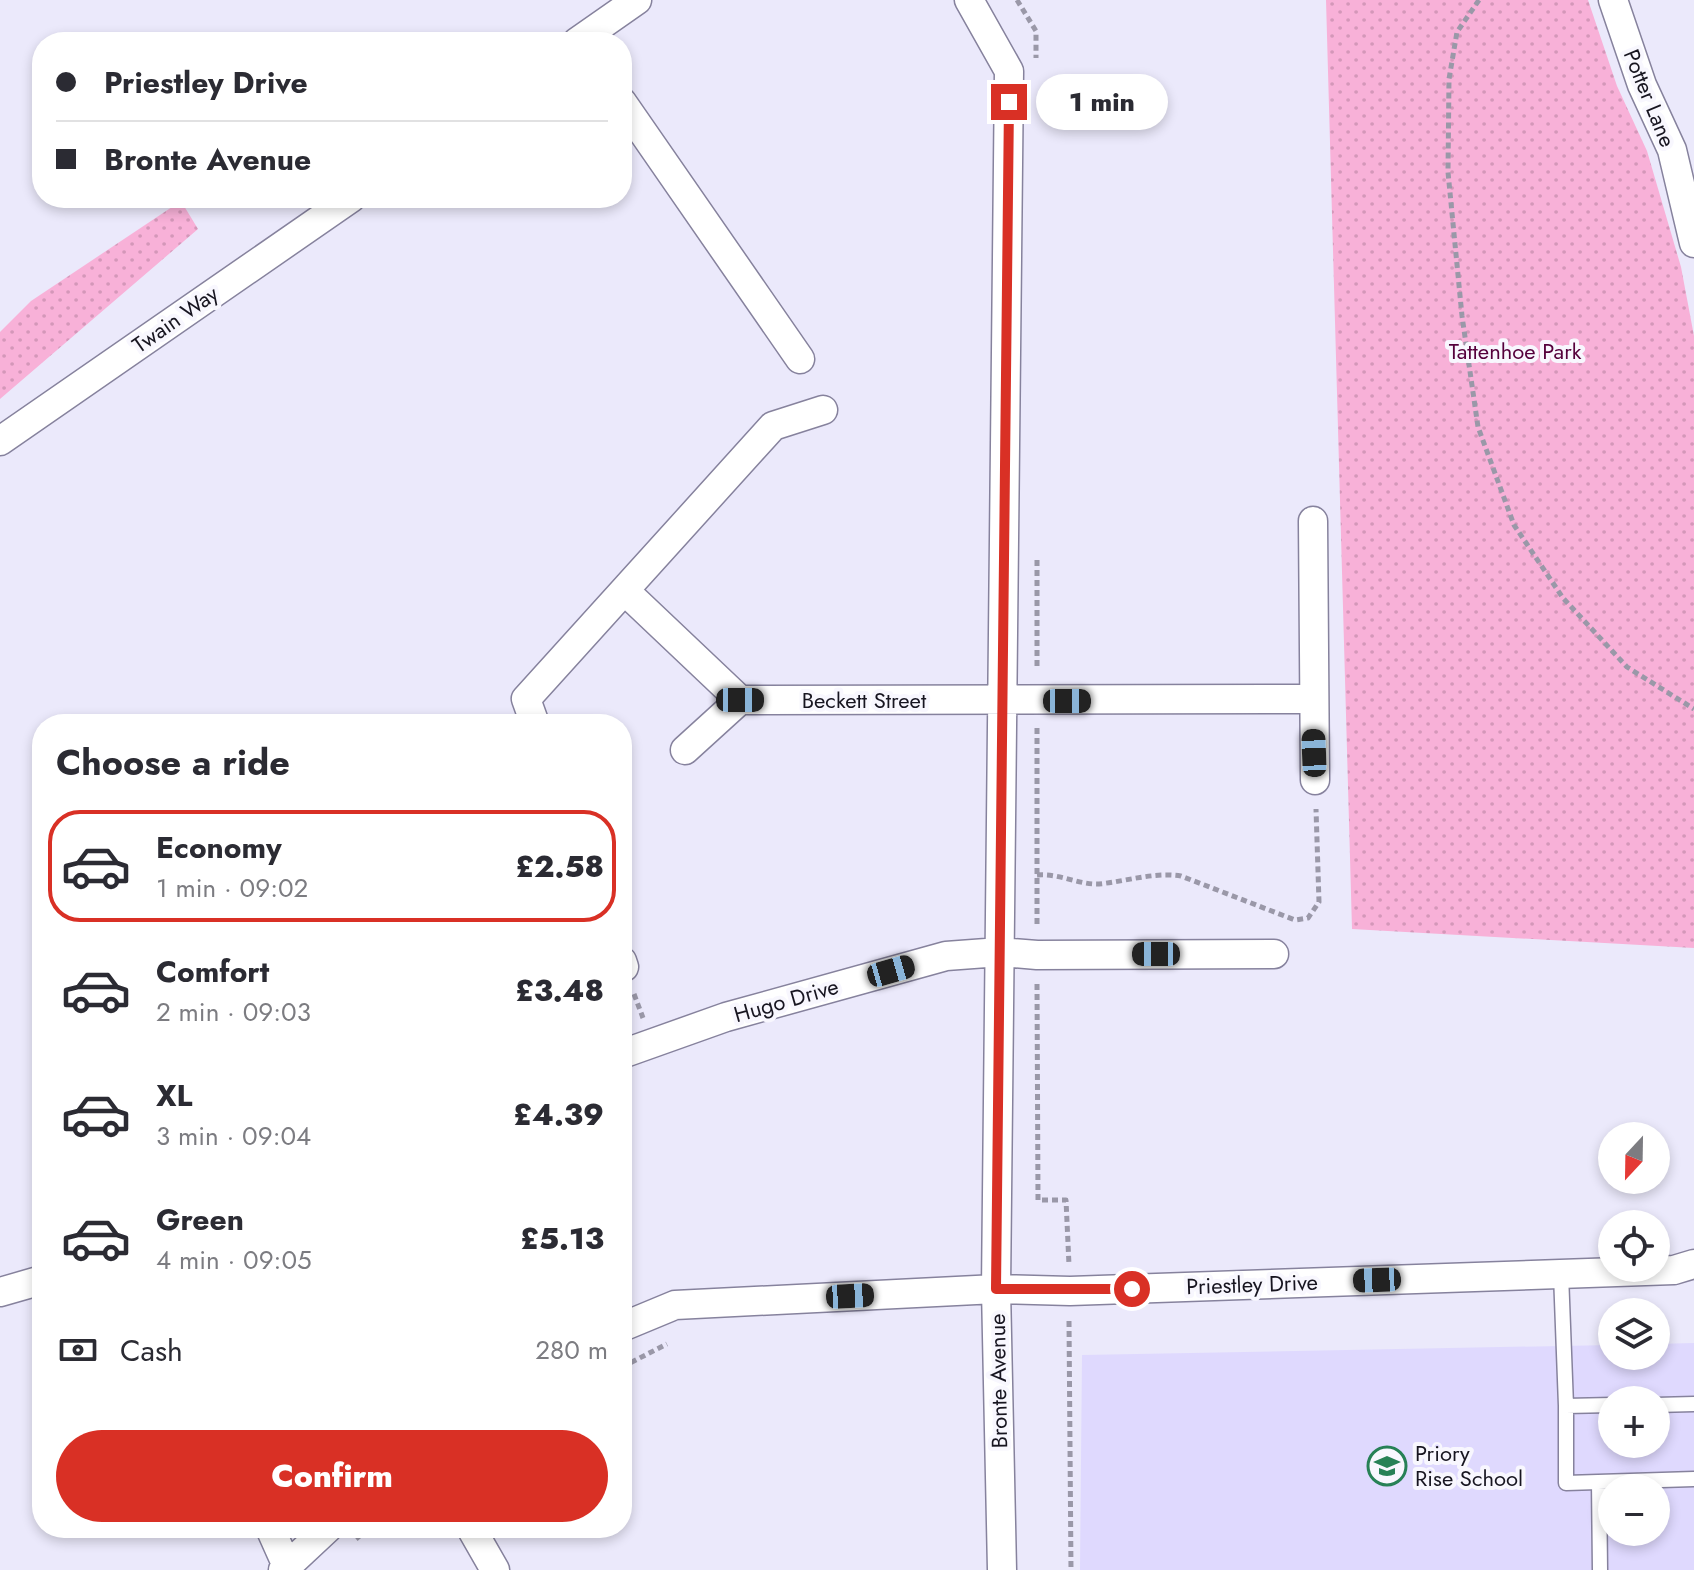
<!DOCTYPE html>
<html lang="en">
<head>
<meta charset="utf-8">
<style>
  body { margin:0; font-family:Jost,sans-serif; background:#f7f7f7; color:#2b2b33; height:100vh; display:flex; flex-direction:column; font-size:30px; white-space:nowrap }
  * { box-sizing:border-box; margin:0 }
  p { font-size:26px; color:#7c7c81 }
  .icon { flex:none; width:44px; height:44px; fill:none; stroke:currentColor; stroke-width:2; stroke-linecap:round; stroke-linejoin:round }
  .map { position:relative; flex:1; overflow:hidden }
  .side { position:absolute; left:32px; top:714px; width:600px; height:824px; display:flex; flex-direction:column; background:#fff; border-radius:32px; box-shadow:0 4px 12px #0003 }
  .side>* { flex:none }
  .banner { position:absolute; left:32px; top:32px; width:600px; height:176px; border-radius:32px; box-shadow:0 4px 12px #0003; display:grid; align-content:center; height:176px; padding:0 24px; background:#fff }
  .needle { width:52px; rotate:202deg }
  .buttons { position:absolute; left:1598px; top:1122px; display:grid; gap:16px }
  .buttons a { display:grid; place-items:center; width:72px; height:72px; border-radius:50%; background:#fff; box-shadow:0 4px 12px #0003; font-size:40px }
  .end { position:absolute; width:36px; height:36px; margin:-18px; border:10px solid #d93025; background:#fff; box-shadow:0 0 0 4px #fff }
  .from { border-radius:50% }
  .bubble { position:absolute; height:56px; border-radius:28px; background:#fff; box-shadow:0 4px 12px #0003; font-size:26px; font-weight:800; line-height:56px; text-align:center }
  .car { position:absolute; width:24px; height:48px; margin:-24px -12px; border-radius:10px; box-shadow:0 0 6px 2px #0007; background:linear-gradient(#222 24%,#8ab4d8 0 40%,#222 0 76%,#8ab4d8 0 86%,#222 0) }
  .banner b { display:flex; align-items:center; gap:28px; height:76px; font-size:30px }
  .banner b+b { border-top:2px solid #e1e1e2 }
  .banner i { width:20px; height:20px; background:#2b2b33 }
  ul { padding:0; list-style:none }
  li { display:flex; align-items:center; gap:24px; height:112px; margin:0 16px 12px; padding:0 8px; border:4px solid transparent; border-radius:32px }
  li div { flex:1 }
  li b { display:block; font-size:30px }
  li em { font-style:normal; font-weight:800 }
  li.current { border-color:#d93025 }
  li>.icon { width:72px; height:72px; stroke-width:1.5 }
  h2 { padding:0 24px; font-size:36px; line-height:96px }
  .pay { display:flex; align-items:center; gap:20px; height:88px; padding:0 24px; font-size:30px }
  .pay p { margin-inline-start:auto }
  .button { display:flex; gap:16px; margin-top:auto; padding:16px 24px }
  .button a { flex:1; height:92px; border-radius:48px; background:#d93025; color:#fff; font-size:32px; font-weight:800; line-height:92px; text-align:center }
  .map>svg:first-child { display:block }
  .built { fill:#dfd9fe; fill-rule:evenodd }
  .park { fill:url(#park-dots) }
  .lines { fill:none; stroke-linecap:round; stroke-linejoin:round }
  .lane-casing { stroke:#86829d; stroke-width:17 }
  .street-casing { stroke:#86829d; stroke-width:31 }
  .path { stroke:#9a98a8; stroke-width:5; stroke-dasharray:6 4; stroke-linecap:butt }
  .lane { stroke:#fff; stroke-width:14 }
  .street { stroke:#fff; stroke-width:28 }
  .route { stroke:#d93025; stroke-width:10 }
  .labels { text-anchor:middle; stroke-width:8; stroke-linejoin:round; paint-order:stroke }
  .street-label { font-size:22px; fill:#171520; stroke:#f8f7fe }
  .park-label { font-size:22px; fill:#55003c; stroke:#f8f7fe }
  .poi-label { font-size:22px; fill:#171520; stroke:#f8f7fe; text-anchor:start }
</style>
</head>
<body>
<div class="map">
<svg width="1694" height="1570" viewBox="0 0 1694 1570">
  <defs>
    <pattern id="park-dots" width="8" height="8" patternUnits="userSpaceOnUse" patternTransform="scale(2)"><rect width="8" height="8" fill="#f8b1d8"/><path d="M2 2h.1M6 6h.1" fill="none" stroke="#d497b9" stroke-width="1.8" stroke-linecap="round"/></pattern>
  </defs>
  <rect width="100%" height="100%" fill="#ebe9fb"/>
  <path class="built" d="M1694,1343V1570H1080L1082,1355L1612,1345V1356H1656V1344ZM1612,1400H1656V1444H1612ZM1612,1488H1656V1532H1612Z"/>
  <path class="park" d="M1326,0H1588L1617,86L1647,151L1681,267L1694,336V948L1352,929Z
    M181,201L198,229L0,399V332L31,301Z"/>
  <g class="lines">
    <defs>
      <path id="lane" d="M1561,1274L1566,1406V1483L1694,1479
        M1656,1405L1694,1404
        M1566,1406L1612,1405
        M1599,1482L1600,1570"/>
      <path id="street" d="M969,0L1009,71L996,1289L1002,1570
        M1613,0L1642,85L1672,150L1694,243
        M577,42L637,0
        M622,102L800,359
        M0,441L351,198
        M1313,521L1315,780
        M625,591L740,700L1313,699
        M535,724L526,699L773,426L823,410
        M685,750L740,700
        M622,961L624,967
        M622,1054L726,1017L946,956L1000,952L1037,955L1274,954
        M0,1292L42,1280
        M622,1327L675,1305L996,1289L1070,1291L1674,1270L1694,1264
        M270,1528L287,1566
        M471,1528L495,1570
        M283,1570L328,1528"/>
    </defs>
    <use href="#lane" class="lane-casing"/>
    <use href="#street" class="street-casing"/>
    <path class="path" d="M1017,0L1036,31V58
      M1479,0L1457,32L1449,79L1448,172L1462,316L1478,427L1514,525L1563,598L1627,667L1694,709
      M1037,560V670
      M1037,728V926
      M1037,875C1059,873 1079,885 1099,884C1128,881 1153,872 1181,876L1295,920L1308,918L1319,902L1316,809
      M1037,984L1038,1200H1066L1069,1265
      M634,994L643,1018
      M1069,1321L1071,1570
      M622,1367L667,1344
      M356,1539L369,1528"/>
    <use href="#lane" class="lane"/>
    <use href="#street" class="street"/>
  </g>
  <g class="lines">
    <path class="route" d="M1009,102L996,1289H1132"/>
  </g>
  <defs>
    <symbol id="school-ring" viewBox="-11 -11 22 22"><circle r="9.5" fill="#f8f7fe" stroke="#278156" stroke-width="1.5"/><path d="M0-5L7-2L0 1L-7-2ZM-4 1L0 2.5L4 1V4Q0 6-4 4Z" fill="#278156"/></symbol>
  </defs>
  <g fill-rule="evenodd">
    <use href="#school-ring" x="1365" y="1444" width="44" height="44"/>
  </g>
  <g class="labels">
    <g class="street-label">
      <text transform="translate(1650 98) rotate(68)" y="8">Potter Lane</text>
      <text transform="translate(175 319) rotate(-35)" y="8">Twain Way</text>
      <text x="864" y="708">Beckett Street</text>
      <text transform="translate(786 1000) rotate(-16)" y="8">Hugo Drive</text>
      <text transform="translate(1252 1284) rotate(-2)" y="8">Priestley Drive</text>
      <text transform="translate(998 1381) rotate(-91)" y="8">Bronte Avenue</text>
    </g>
    <g class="park-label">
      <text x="1515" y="359">Tattenhoe Park</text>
    </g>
    <g class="poi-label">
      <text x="1415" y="1461">Priory<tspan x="1415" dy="25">Rise School</tspan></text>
    </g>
  </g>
</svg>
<div class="buttons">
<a><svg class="needle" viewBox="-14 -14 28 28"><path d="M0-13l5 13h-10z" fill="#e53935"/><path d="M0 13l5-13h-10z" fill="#7c7c81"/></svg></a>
<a><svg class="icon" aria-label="locate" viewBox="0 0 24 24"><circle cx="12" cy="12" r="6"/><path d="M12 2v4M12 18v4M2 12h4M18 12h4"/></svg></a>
<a><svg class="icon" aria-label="layers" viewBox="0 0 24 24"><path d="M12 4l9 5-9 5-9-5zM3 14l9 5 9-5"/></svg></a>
<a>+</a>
<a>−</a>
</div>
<i class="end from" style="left:1132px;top:1289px"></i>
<i class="end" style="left:1009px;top:102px"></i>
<div class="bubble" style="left:1036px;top:74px;width:132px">1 min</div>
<i class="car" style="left:740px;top:700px;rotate:90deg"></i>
<i class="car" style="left:1067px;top:701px;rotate:90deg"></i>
<i class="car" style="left:1314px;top:753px;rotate:358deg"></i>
<i class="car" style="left:1156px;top:954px;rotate:270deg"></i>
<i class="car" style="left:891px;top:971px;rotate:74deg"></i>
<i class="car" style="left:1377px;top:1280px;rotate:268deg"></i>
<i class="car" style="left:850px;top:1296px;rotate:87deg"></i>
<div class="banner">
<b><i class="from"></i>Priestley Drive</b>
<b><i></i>Bronte Avenue</b>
</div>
<section class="side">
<h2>Choose a ride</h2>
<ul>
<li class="current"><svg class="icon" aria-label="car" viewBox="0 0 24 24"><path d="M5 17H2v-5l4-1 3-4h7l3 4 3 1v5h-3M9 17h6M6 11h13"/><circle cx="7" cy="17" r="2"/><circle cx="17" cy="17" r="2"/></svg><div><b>Economy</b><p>1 min · 09:02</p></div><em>£2.58</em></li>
<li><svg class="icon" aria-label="car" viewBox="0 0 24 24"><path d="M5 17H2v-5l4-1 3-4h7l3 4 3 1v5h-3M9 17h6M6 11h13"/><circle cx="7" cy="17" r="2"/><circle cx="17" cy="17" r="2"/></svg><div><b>Comfort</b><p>2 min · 09:03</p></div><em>£3.48</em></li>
<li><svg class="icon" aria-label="car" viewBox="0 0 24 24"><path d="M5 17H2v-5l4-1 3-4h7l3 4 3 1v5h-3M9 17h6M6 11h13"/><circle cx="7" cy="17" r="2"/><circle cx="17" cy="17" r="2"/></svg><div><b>XL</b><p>3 min · 09:04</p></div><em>£4.39</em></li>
<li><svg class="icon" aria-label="car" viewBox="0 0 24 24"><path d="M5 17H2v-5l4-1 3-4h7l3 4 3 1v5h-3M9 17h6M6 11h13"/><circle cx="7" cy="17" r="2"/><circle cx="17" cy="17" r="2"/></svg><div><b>Green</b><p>4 min · 09:05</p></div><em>£5.13</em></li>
</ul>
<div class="pay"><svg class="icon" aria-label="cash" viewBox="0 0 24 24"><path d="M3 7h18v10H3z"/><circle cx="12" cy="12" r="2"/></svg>Cash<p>280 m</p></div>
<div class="button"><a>Confirm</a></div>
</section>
</div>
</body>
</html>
